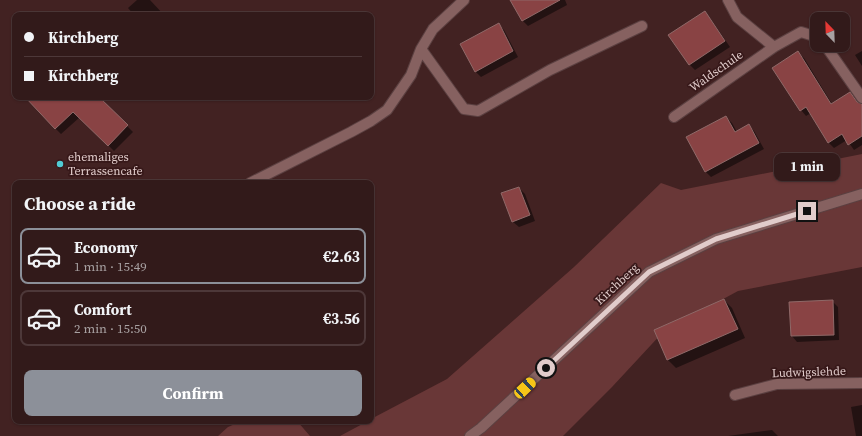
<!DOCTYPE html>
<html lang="en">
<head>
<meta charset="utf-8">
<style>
  body { margin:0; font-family:"Source Serif 4",serif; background:#3d2727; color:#f1f3f6; height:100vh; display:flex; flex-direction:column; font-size:15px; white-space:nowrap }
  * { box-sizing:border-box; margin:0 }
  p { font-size:13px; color:#a8a1a2 }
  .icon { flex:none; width:22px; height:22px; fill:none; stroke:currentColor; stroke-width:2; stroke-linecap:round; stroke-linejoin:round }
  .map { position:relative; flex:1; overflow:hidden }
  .sheet { position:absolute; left:12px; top:180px; width:362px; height:244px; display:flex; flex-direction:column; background:#321a1a; border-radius:8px; box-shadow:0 1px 3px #0004,0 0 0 1px #4d3839 }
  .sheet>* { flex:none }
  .guide { position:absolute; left:12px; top:12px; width:362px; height:88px; border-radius:8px; box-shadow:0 1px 3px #0004,0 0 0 1px #4d3839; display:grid; align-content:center; height:88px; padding:0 12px; background:#321a1a }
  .needle { width:26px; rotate:337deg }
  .buttons { position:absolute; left:810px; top:12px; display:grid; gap:8px }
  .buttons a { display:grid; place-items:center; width:40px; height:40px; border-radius:8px; background:#321a1a; box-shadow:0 1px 3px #0004,0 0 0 1px #4d3839; font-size:20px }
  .end { position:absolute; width:18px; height:18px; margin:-9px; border:5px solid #e1cccb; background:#111; box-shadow:0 0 0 2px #111 }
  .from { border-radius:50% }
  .bubble { position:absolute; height:28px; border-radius:8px; background:#321a1a; box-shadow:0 1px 3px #0004,0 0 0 1px #4d3839; font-size:13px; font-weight:700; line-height:28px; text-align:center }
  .car { position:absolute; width:12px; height:24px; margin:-12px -6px; border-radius:5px; box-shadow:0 0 3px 1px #0007; background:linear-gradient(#f5c518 24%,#345 0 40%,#f5c518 0 76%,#345 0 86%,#f5c518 0) }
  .guide b { display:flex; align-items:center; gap:14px; height:38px; font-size:15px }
  .guide b+b { border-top:1px solid #4d3839 }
  .guide i { width:10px; height:10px; background:#f1f3f6 }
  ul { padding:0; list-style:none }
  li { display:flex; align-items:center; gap:12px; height:56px; margin:0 8px 6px; padding:0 4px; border:2px solid #4d3839; border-radius:8px }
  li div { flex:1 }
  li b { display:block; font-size:15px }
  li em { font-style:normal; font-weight:700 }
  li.on { border-color:#8c9099 }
  li>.icon { width:36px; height:36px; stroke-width:1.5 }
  h2 { padding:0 12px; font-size:18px; line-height:48px }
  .primary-button { display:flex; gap:8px; margin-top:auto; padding:8px 12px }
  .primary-button a { flex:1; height:46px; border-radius:8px; background:#8c9099; color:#fff; font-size:16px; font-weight:700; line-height:46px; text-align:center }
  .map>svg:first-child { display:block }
  .green { fill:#693737 }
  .shadow { fill:#0007 }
  .building { fill:#894344; stroke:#8f6968 }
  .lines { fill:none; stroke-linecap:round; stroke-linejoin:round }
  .street-casing { stroke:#5b4041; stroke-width:12 }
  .street { stroke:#866160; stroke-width:10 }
  .route { stroke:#e1cccb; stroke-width:5 }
  .poi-dot { fill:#51ccd4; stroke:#371819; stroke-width:1.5 }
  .labels { text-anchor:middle; stroke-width:3.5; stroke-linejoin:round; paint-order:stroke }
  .street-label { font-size:12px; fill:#e1cccb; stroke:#371819 }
  .poi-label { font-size:12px; fill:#e1cccb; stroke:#371819; text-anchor:start }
</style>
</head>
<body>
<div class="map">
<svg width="862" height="436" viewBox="0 0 862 436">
  <rect width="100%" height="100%" fill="#422222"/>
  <path class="green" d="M862,154V267L738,291L664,331L612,387L563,436H340L368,421H371V419L447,379L574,267L661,183L681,190Z
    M242,421H297L310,436H218L228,427Z"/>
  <path class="shadow" d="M137,0H150L164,15H134L128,8Z
    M511,0H565L567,5L528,26L522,20Z
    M705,12L710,18L730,47L695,70L690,65L670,35Z
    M498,24L504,30L518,57L481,77L475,71Z
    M862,51V66L855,55Z
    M798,53L804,58L832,104L850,94L859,104L862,105V145L854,150L847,140L834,148L828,142L811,113L806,116L801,110Z
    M40,97H101L99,98L133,132L114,151L80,117L61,134L55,128Z
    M726,117L732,123L737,132L749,126L754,131L764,149L711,177L705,171Z
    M519,188L525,194L535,221L519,227L513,222Z
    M724,300L732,308L745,338L676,368L668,360L655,330Z
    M832,301L838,307L839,340L797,342L792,336L790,303Z
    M862,405V436H856L851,407Z
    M772,430L778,436H728Z"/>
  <path class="building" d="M510,0H560L522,21Z
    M705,11L725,41L689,65L668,35Z
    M499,23L513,51L475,72L460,44Z
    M798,51L831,104L850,92L857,102L862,104V136L848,145L842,134L828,143L806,107L800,111L772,68Z
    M25,97H99L128,125L108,146L73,112L55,129Z
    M726,116L735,132L749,124L759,143L705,172L686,137Z
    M519,187L530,215L512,222L501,193Z
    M724,299L738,329L667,360L654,330Z
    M833,300L834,335L791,336L789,302Z"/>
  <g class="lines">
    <defs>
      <path id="street" d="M728,0L737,17L774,47
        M825,45L862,98
        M421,49L464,109L478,111L550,70L642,26
        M674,117L774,47L801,32L817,37
        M250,183L351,132L371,121L387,110L411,75L421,49L433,29L464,0
        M735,395L777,384L862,383
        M470,436L481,428L649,272L716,239L862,194"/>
    </defs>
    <use href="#street" class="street-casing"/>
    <use href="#street" class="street"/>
  </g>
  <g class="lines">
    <path class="route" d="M546,368L649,272L716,239L807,211"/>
  </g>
  <circle class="poi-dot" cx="60" cy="164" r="4"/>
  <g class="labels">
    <g class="street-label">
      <text transform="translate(716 71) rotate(-35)" y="4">Waldschule</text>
      <text transform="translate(617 284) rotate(-43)" y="4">Kirchberg</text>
      <text transform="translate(809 372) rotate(-2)" y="4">Ludwigslehde</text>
    </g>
    <g class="poi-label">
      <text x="68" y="161">ehemaliges<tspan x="68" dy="14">Terrassencafe</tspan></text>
    </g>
  </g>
</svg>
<div class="buttons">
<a><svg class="needle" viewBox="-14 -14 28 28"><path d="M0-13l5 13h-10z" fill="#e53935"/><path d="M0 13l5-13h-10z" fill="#a8a1a2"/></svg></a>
</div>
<i class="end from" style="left:546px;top:368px"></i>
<i class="end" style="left:807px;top:211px"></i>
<div class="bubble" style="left:774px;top:153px;width:66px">1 min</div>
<i class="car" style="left:525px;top:388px;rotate:47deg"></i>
<div class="guide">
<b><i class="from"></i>Kirchberg</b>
<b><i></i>Kirchberg</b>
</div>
<section class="sheet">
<h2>Choose a ride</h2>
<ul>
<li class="on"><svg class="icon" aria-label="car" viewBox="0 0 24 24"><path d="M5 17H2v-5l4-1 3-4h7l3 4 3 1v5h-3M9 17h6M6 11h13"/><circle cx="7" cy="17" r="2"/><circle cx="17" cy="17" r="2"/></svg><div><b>Economy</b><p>1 min · 15:49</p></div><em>€2.63</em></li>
<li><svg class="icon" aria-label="car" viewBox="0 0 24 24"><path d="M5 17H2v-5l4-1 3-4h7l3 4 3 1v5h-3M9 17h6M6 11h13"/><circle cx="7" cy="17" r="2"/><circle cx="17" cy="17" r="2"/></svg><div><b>Comfort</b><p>2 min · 15:50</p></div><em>€3.56</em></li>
</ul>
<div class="primary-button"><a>Confirm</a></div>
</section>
</div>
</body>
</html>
